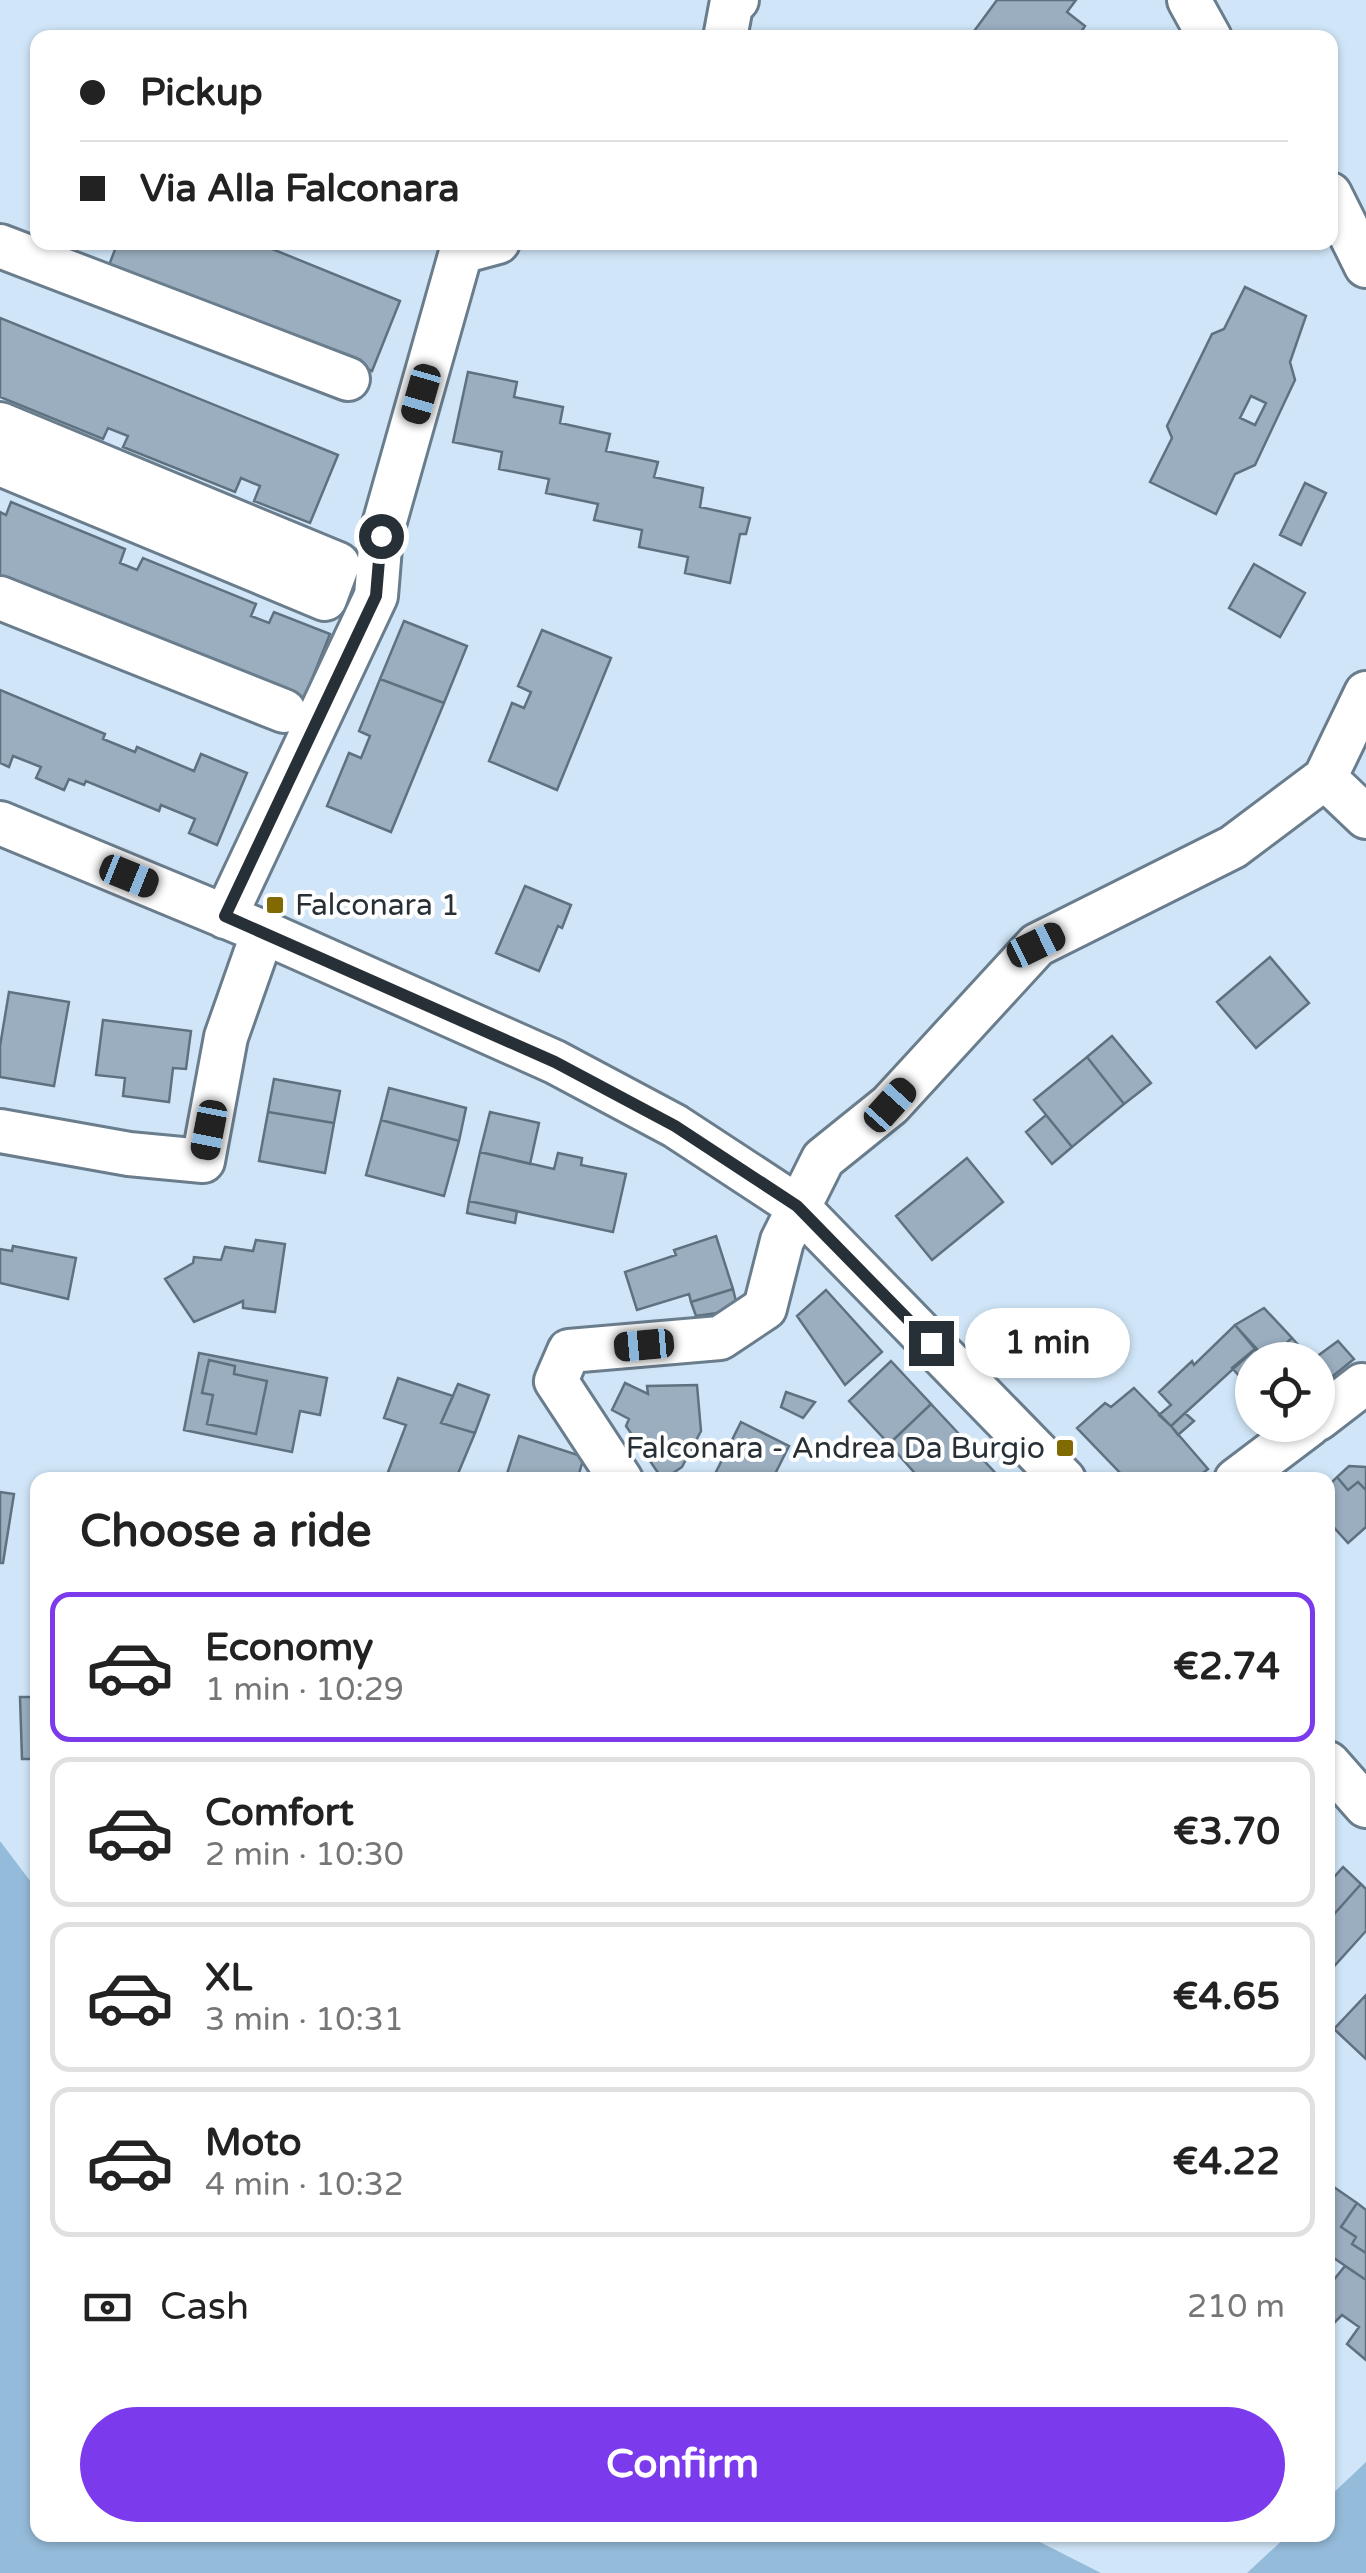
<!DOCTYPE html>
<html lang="en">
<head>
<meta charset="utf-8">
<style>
  body { margin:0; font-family:"Varela Round",sans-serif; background:#f2f2f2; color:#222; height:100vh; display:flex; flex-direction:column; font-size:38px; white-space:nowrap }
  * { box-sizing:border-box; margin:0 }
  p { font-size:32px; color:#767676 }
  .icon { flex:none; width:55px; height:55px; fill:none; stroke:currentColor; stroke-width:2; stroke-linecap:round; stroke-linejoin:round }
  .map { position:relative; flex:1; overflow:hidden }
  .details { position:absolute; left:30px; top:1472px; width:1305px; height:1070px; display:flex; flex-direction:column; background:#fff; border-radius:20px; box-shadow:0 2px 8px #0004 }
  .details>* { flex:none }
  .guide { position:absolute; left:30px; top:30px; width:1308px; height:220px; border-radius:20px; box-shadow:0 2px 8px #0004; display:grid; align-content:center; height:220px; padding:0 50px; background:#fff }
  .buttons { position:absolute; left:1235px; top:1342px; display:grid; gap:20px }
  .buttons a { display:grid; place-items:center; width:100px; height:100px; border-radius:50%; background:#fff; box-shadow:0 2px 8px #0004; font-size:50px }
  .end { position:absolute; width:45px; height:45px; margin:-22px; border:12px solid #283037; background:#fff; box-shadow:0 0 0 5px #fff }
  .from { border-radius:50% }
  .bubble { position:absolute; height:70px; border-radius:35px; background:#fff; box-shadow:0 2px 8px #0004; font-size:32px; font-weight:700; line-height:70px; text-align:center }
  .car { position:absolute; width:30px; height:60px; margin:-30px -15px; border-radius:12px; box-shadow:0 0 8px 2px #0007; background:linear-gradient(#222 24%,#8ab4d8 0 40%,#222 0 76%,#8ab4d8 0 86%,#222 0) }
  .guide b { display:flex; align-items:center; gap:35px; height:95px; font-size:38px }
  .guide b+b { border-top:2px solid #e0e0e0 }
  .guide i { width:25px; height:25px; background:#222 }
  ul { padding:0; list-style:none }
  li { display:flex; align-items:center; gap:30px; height:150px; margin:0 20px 15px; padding:0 30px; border:5px solid #e0e0e0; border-radius:20px }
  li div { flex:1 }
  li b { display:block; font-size:38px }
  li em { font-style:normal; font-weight:700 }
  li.selected { border-color:#7c3aed }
  li>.icon { width:90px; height:90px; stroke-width:1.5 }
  h2 { padding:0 50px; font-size:45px; line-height:120px }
  .pay { display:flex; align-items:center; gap:25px; height:110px; padding:0 50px; font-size:38px }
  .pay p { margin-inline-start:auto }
  .cta { display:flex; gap:20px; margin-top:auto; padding:20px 50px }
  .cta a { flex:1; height:115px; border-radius:60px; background:#7c3aed; color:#fff; font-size:40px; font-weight:700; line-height:115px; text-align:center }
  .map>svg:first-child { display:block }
  .green { fill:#95bbda }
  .building { fill:#9aaebf; stroke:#5e7181; stroke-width:2.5; fill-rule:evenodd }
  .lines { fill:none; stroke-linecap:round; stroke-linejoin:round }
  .minor-casing { stroke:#6a7d8d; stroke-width:48 }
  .minor { stroke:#fff; stroke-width:42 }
  .route { stroke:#283037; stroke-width:12 }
  .poi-dot { fill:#816a02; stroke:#fff; stroke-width:4 }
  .labels { text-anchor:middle; stroke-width:8; stroke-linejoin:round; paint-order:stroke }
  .poi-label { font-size:30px; fill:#283037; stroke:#fff; text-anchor:start }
</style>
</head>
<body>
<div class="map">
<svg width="1366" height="2573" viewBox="0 0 1366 2573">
  <rect width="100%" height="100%" fill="#d0e6f8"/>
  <path class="green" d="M0,1841L37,1890L38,2535H1026L1101,2573H0Z
    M1366,2462V2573H1247L1288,2535H1328V2498Z"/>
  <path class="building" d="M997,0H1076L1067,12L1085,26L1077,38H969Z
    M118,242H255L400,301L372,371L109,265Z
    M1245,287L1306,316L1290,362L1295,380L1255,465L1235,474L1216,514L1150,482L1172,438L1167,426L1212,334L1224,329ZM1251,396L1266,403L1255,425L1240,418Z
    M0,318L338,455L310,523L254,501L260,486L241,478L235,492L123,447L128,436L108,428L103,439L0,397Z
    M468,372L517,382L514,397L563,407L560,423L610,434L606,451L658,462L654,477L703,488L700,507L750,518L746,534H740L730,583L685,573L688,557L639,547L642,530L594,520L598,504L546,493L549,479L499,469L502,452L453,442Z
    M1305,483L1326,493L1301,545L1280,535Z
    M11,502L125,549L120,563L137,570L143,558L256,604L251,616L269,623L274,612L330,634L302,704L0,581V512L6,515Z
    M1254,564L1305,593L1280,637L1229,608Z
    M404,621L467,646L444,703L380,679Z
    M542,630L611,658L557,790L489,761L512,703L524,708L531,692L518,686Z
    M380,679L444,703L391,832L327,806L349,753L361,758L370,736L359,731Z
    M0,690L105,734L103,739L135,752L137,747L194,771L201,754L247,773L217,845L189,833L195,819L161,805L159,811L86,781L84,785L69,779L64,790L36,778L41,767L13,756L9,767L0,763Z
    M525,886L571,905L562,928L558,926L539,971L496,953Z
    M1270,957L1309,1003L1256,1048L1217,1002Z
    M9,992L69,1002L54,1086L0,1077V1046Z
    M103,1020L191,1031L186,1069L173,1068L169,1102L123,1096L125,1078L96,1075Z
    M1112,1036L1151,1083L1124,1104L1087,1057Z
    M1087,1057L1124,1104L1072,1147L1034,1100Z
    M274,1079L340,1091L334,1123L268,1112Z
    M389,1088L466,1108L459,1141L381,1120Z
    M268,1112L334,1123L325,1173L259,1161Z
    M490,1112L539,1123L530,1164L480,1152Z
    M1046,1115L1072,1147L1052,1164L1026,1132Z
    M381,1120L459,1141L444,1196L366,1175Z
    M480,1152L554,1169L558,1153L582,1158L581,1165L626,1174L613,1232L469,1201Z
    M967,1158L1003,1202L932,1260L896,1216Z
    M469,1201L517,1211L515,1223L467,1213Z
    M716,1236L733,1289L691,1302L689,1294L637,1310L625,1272L676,1255L674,1250Z
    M256,1240L285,1244L275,1312L243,1308V1301L194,1322L165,1279L193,1263L194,1257L221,1260L225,1247L253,1251Z
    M13,1246L76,1258L68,1299L0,1283V1249L12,1251Z
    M733,1289L738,1310L696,1316L691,1302Z
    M826,1290L882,1352L845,1385L797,1316Z
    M1264,1308L1292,1338L1267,1360L1235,1325Z
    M1235,1325L1255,1349L1171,1426L1159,1415L1171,1405L1159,1392L1192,1361L1194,1365Z
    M1292,1338L1312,1360L1338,1341L1354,1359L1318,1388V1360H1267Z
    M1255,1349L1264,1360H1252V1390L1232,1368Z
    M199,1353L327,1378L320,1415L300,1411L292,1452L184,1430ZM209,1360L235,1366L234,1374L267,1381L256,1434L207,1424L213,1395L202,1393Z
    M209,1360L235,1366L234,1374L267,1381L256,1434L207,1424L213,1395L202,1393Z
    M891,1361L931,1404L889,1444L849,1401Z
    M398,1378L453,1396L441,1423L475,1433L457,1476L466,1480H385L406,1425L384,1418Z
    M625,1383L648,1394L647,1386L697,1385L701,1431L682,1467L663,1480L626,1426L629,1419L612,1410Z
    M458,1384L489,1395L475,1433L441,1423Z
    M1134,1388L1171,1426L1208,1469L1194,1480H1127L1077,1428L1105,1403L1111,1407Z
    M786,1392L815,1402L803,1418L781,1407Z
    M931,1404L1002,1480H921L889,1444Z
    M1185,1413L1194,1421L1178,1435L1171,1426Z
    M741,1422L789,1446L772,1480H712Z
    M519,1436L584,1457L577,1480H515L506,1477Z
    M1349,1466L1366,1467V1490L1358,1482L1348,1490L1337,1477Z
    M1337,1477L1348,1490L1358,1482L1366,1490V1527L1348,1543L1328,1521V1486Z
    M0,1492L14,1494L3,1563H0Z
    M20,1697H38V1759H22Z
    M1343,1867L1361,1884L1328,1921V1884Z
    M1361,1884L1366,1889V1931L1328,1973V1921Z
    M1366,1995V2059L1334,2029Z
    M1328,2183L1357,2203L1341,2227L1356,2237L1352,2244L1366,2253V2280L1328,2254Z
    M1357,2203L1366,2210V2253L1352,2244L1356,2237L1341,2227Z
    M1345,2266L1366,2280V2360L1347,2344L1359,2327L1342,2315L1328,2329V2287Z"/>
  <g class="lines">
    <defs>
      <path id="minor" d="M1189,0L1210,38
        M725,38L731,6L737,0
        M1330,194L1366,266
        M0,246L348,379
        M0,424L338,564L325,599L0,464
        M0,598L284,711
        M1325,778L1366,817
        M0,823L263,932L555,1062L675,1126L797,1206L1064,1480
        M225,917L376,596L381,535L461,252L498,242
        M0,1131L129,1154L203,1161L226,1037L263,932
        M1318,1419L1362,1385
        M621,1480L556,1381L569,1351L720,1338L765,1308L782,1241L823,1159L890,1105L1037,945L1233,847L1325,778L1366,693
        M1236,1480L1309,1425
        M1328,1763L1366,1806"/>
    </defs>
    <use href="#minor" class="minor-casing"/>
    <use href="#minor" class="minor"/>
  </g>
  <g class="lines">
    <path class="route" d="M381,536L376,596L225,916L555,1062L675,1126L797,1206L931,1343"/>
  </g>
  <g class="poi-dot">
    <rect x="265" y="895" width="20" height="20" rx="5"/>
    <rect x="1055" y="1438" width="20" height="20" rx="5"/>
  </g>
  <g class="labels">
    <g class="poi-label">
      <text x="295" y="915">Falconara 1</text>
      <text x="1045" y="1458" text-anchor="end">Falconara - Andrea Da Burgio</text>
    </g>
  </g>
</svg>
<div class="buttons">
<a><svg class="icon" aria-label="locate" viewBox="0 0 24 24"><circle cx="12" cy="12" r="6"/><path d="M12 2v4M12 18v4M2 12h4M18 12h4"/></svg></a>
</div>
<i class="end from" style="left:381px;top:536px"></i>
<i class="end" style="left:931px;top:1343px"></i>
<div class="bubble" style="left:965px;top:1308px;width:165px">1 min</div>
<i class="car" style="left:421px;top:394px;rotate:196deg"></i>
<i class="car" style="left:129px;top:876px;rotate:112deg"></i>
<i class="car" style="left:1036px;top:945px;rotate:64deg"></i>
<i class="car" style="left:890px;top:1105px;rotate:42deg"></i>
<i class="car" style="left:209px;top:1130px;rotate:191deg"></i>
<i class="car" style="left:644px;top:1345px;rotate:265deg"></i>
<div class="guide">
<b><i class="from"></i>Pickup</b>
<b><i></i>Via Alla Falconara</b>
</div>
<section class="details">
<h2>Choose a ride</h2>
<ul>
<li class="selected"><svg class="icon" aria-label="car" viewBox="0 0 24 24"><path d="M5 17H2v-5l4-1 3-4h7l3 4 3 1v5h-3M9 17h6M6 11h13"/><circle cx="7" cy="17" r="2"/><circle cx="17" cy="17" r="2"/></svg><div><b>Economy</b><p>1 min · 10:29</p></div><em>€2.74</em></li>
<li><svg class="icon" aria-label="car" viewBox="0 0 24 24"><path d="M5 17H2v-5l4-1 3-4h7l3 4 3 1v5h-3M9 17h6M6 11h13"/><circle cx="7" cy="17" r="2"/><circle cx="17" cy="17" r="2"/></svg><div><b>Comfort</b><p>2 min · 10:30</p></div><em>€3.70</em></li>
<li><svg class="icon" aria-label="car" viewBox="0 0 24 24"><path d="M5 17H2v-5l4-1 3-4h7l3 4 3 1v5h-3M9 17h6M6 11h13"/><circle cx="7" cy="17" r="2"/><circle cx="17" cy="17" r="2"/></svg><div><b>XL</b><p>3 min · 10:31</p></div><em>€4.65</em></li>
<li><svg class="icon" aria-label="car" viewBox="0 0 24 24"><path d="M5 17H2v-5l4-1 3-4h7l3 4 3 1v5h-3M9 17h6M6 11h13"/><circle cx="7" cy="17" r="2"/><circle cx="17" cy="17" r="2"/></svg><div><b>Moto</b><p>4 min · 10:32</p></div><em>€4.22</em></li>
</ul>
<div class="pay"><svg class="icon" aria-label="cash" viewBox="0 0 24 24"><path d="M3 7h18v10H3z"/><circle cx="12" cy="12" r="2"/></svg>Cash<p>210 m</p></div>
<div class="cta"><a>Confirm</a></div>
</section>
</div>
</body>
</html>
